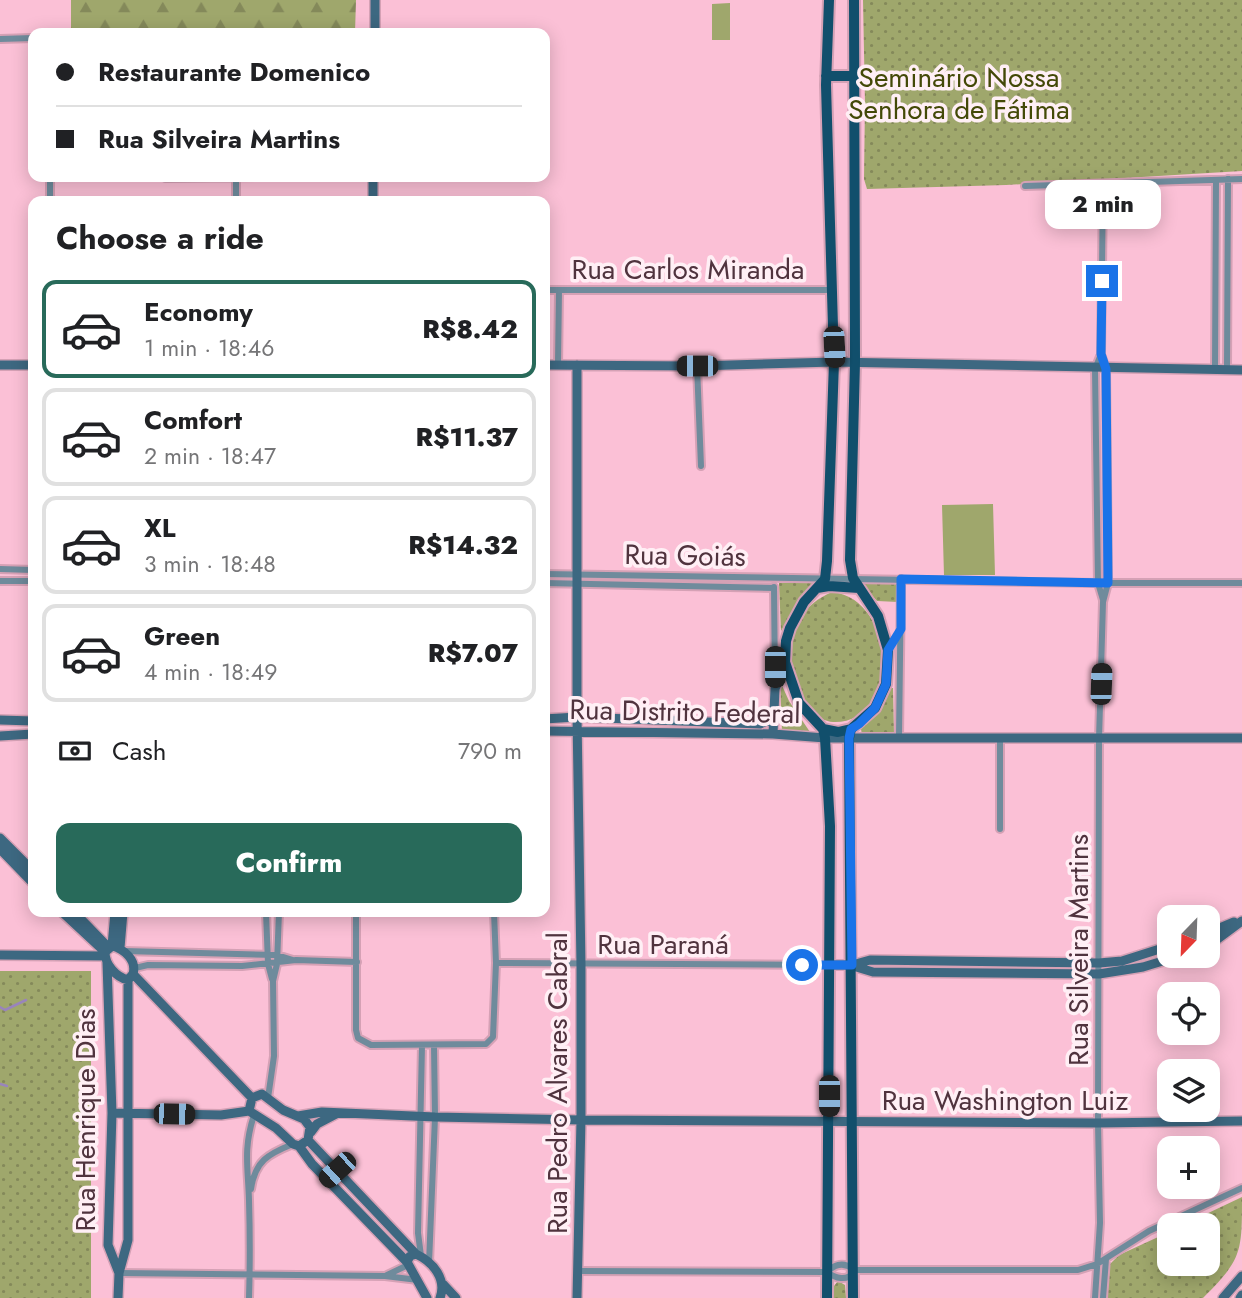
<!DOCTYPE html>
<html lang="en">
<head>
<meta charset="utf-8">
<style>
  body { margin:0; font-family:Jost,sans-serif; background:#f6f6f6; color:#202124; height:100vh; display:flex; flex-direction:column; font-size:26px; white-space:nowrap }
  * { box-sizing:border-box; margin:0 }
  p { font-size:23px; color:#757577 }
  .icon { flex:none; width:38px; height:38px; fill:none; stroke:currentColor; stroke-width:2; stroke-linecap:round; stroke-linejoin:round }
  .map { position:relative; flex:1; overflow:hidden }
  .panel { position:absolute; left:28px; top:196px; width:522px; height:721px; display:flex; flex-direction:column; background:#fff; border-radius:14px; box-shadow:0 4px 18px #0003 }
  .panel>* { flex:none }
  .guide { position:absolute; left:28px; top:28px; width:522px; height:154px; border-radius:14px; box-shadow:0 4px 18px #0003; display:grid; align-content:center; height:154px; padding:0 28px; background:#fff }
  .needle { width:46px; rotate:203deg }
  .tools { position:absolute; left:1157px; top:905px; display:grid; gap:14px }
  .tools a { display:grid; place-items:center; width:63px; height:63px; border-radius:14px; background:#fff; box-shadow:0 4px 18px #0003; font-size:35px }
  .end { position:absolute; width:32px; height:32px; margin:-16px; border:9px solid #1a73e8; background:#fff; box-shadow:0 0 0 4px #fff }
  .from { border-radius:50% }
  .bubble { position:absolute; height:49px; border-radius:14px; background:#fff; box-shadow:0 4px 18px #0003; font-size:23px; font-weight:800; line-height:49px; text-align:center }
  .car { position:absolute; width:21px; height:42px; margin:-21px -10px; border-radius:9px; box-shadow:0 0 5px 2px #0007; background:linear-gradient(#222 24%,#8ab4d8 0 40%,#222 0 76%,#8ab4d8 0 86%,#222 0) }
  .guide b { display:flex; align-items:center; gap:24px; height:66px; font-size:26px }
  .guide b+b { border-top:2px solid #e0e0e0 }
  .guide i { width:18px; height:18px; background:#202124 }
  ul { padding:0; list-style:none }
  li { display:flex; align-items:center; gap:21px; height:98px; margin:0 14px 10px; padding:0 14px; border:4px solid #e0e0e0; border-radius:14px }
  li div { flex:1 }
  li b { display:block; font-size:26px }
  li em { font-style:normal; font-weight:800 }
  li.current { border-color:#286a5a }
  li>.icon { width:63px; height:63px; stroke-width:1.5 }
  h2 { padding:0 28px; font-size:32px; line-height:84px }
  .pay { display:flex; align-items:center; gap:18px; height:77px; padding:0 28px; font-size:26px }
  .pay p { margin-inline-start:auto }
  .action { display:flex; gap:14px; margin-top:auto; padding:14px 28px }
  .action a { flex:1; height:80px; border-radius:14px; background:#286a5a; color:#fff; font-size:28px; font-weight:800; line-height:80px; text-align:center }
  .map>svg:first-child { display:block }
  .forest { fill:url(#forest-firs) }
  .park { fill:url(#park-dots) }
  .pitch { fill:#9fa76c }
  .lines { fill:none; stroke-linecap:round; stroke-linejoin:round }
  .stream { stroke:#9984bc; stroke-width:2.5 }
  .street-casing { stroke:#d5a1b5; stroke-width:10 }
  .secondary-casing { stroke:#d5a1b5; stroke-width:12 }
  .primary-casing { stroke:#d5a1b5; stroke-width:14 }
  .street { stroke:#6f8b9c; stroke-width:6 }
  .secondary { stroke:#3d6881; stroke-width:9 }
  .primary { stroke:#114f6c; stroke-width:10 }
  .route { stroke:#1a73e8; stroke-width:9 }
  .labels { text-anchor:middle; stroke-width:7; stroke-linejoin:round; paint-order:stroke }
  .park-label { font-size:28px; fill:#434907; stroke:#ffeff5 }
  .street-label { font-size:28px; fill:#50333e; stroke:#ffeff5 }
</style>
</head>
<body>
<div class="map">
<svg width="1242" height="1298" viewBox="0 0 1242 1298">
  <defs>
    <pattern id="forest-firs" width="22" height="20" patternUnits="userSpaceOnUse" patternTransform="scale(1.75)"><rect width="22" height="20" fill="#9fa76c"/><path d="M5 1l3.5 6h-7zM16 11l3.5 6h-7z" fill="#84895a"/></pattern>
    <pattern id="park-dots" width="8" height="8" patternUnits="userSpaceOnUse" patternTransform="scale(1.75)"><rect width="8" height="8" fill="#9fa76c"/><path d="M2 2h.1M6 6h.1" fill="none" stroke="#84895a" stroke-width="1.8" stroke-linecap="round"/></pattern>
  </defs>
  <rect width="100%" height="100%" fill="#fbc0d6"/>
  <path class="forest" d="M71,0H356L355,33H71Z"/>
  <path class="park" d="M863,0H1242V171L1006,185L867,189L864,179L865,103Z
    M864,581L898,582V602L877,601L865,588Z
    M779,583H812L811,590L803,596L781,631Z
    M832,592C898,599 900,725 833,722C819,721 806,708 801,696C784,654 786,612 832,592Z
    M780,681L789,701L810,732L782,731Z
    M888,688H893L894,735H862L861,729L877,711Z
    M0,971H91V1298H0Z
    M1242,1197C1242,1253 1242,1259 1203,1298H1105L1106,1268L1119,1255L1169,1232V1264H1208V1225H1183Z
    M838,1281L845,1285L846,1298H833L834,1286Z"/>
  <path class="pitch" d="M730,3V40H712V4Z
    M993,504L995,575H944L942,505Z"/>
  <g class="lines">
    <path class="stream" d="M0,1007L5,1010L26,1000
      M0,1084L7,1086"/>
    <defs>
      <path id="street" d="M0,39L33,38
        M165,178L259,177
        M1025,186L1242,179
        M50,201V177
        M236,201V177
        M544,290H832
        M1101,354L1095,369L1098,583L1103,600
        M558,365L559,290
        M697,366L701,466
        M1215,369L1216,180
        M1227,369L1228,179
        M0,569L33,570
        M544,574L1098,583H1242
        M0,581H33
        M544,583L774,588
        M774,587L775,684
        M899,737L901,579
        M1000,738V829
        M266,912L268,964L272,979
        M356,912V1030L358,1038L371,1045L486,1044L493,1037L496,963L494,912
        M124,951L277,955L293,960
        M496,963L830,965
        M135,968L148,965L242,966L296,960L357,962
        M268,1098L274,1056L273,981L277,964L279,912
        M251,1189C255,1161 268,1154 293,1144
        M421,1256L418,1233L422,1045
        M429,1263L435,1117L434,1045
        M855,1270H1078L1097,1264L1149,1231L1242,1188
        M578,1271L827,1272
        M827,1272C835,1278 847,1282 854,1272
        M827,1272C835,1264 844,1262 853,1269
        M119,1273L385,1276L418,1280
        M387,1275L408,1265
        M249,1298C250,1266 250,1233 249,1200C248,1167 243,1149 254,1115
        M1095,1298L1100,1223L1098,1123L1099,739L1103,602L1108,583L1106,369L1101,354L1103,184
        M1103,1298L1106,1259"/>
      <path id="secondary" d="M375,0V33
        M373,201V177
        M0,365H33
        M544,365L697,366L834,362L1242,370
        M577,365V717L581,965V1120L577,1298
        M544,719L577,717L760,724L774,718
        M0,720L33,721
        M544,731L773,734L825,738H1242
        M773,734L775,689L785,662
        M0,736L33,734
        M0,838L33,871
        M0,849L33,883
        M62,912L105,952
        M74,912L108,947
        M1208,933L1234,922
        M112,946C124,949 137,960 133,974L128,980C116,977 105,965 105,952Z
        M112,946L115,912
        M1208,946L1242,921
        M120,948L123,912
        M0,955L105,956
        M107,963L112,1113L108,1245L119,1273
        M830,965H852L870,960L1099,963L1122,961L1169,946
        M853,966L873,972L1099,974L1143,967L1179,956
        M133,974L252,1098
        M262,1094L283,1110L304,1119L310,1127L308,1140L299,1146L293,1144L276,1128L249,1111L252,1098Z
        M112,1113L221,1115L249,1111
        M298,1116L322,1112L435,1117L581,1120L1098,1123L1242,1121
        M311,1132L317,1124L336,1114
        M308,1140L416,1254
        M299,1146L312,1164L407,1262
        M443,1284L456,1298
        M118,1298L119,1273L128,1240V980
        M427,1298L407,1262L410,1256L416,1254C433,1262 447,1279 440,1298
        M1223,1298L1242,1276
        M1240,1298L1242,1295"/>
      <path id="primary" d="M826,76H855
        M817,588L829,586L859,588
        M823,729L838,732L851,729
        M827,1298L830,826L825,738L823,729L799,703L785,662L786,641L790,628L804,602L825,579L827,561L834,362L826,85L829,0
        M853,1298L849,738L851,729L875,708L886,684L888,650L878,616L853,578L850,560L855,362L854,0"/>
    </defs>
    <use href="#street" class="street-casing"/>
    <use href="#secondary" class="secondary-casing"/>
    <use href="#primary" class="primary-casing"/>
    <use href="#street" class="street"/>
    <use href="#secondary" class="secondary"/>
    <use href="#primary" class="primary"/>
  </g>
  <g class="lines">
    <path class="route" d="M802,965H852L849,738L851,729L859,724L875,708L886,684L888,650L901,629V579L1108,583L1106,369L1101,354L1102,281"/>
  </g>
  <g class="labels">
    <g class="park-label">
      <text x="959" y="87">Seminário Nossa<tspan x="959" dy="32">Senhora de Fátima</tspan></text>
    </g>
    <g class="street-label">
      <text x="688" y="279">Rua Carlos Miranda</text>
      <text transform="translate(685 555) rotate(1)" y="10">Rua Goiás</text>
      <text transform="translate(685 711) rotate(1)" y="10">Rua Distrito Federal</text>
      <text x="663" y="954">Rua Paraná</text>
      <text transform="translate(1078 950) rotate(-90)" y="10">Rua Silveira Martins</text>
      <text transform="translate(557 1083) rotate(-90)" y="10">Rua Pedro Alvares Cabral</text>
      <text x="1005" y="1110">Rua Washington Luiz</text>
      <text transform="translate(85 1120) rotate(-90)" y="10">Rua Henrique Dias</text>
    </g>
  </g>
</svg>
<div class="tools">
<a><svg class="needle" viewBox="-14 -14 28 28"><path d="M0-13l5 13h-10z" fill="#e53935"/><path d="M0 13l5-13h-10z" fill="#757577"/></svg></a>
<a><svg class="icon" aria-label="locate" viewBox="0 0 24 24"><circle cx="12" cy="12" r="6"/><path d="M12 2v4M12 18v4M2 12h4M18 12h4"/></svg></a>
<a><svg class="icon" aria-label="layers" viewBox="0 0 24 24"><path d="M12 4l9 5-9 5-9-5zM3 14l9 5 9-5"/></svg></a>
<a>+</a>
<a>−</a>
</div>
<i class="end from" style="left:802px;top:965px"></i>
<i class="end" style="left:1102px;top:281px"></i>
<div class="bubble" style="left:1045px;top:180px;width:116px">2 min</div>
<i class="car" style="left:834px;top:347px;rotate:177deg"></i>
<i class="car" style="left:697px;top:366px;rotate:270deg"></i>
<i class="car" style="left:775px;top:667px;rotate:180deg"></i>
<i class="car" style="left:1101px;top:684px;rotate:2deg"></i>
<i class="car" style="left:829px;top:1096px;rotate:180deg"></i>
<i class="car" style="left:174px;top:1114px;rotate:91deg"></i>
<i class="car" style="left:337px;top:1170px;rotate:228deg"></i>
<div class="guide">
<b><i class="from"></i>Restaurante Domenico</b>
<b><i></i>Rua Silveira Martins</b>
</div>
<section class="panel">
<h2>Choose a ride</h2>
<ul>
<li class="current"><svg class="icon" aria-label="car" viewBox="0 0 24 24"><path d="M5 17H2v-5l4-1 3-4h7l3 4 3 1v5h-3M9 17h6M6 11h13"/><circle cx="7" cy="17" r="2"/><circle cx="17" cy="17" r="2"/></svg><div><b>Economy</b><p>1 min · 18:46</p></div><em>R$8.42</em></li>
<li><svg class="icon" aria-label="car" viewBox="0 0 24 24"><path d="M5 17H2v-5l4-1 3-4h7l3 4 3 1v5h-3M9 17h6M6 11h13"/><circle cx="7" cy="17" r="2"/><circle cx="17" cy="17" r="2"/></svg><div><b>Comfort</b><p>2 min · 18:47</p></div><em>R$11.37</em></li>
<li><svg class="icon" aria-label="car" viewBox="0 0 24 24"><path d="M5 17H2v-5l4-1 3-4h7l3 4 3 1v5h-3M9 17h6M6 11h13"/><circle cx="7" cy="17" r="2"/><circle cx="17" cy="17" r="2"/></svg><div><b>XL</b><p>3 min · 18:48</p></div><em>R$14.32</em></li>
<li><svg class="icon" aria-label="car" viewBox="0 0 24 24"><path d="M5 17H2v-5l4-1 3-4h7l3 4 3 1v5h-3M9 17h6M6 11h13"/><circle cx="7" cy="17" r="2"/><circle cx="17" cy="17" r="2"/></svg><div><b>Green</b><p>4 min · 18:49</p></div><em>R$7.07</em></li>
</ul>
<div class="pay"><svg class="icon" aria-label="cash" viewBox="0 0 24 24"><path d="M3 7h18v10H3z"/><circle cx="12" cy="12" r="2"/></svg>Cash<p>790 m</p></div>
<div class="action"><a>Confirm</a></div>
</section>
</div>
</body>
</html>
